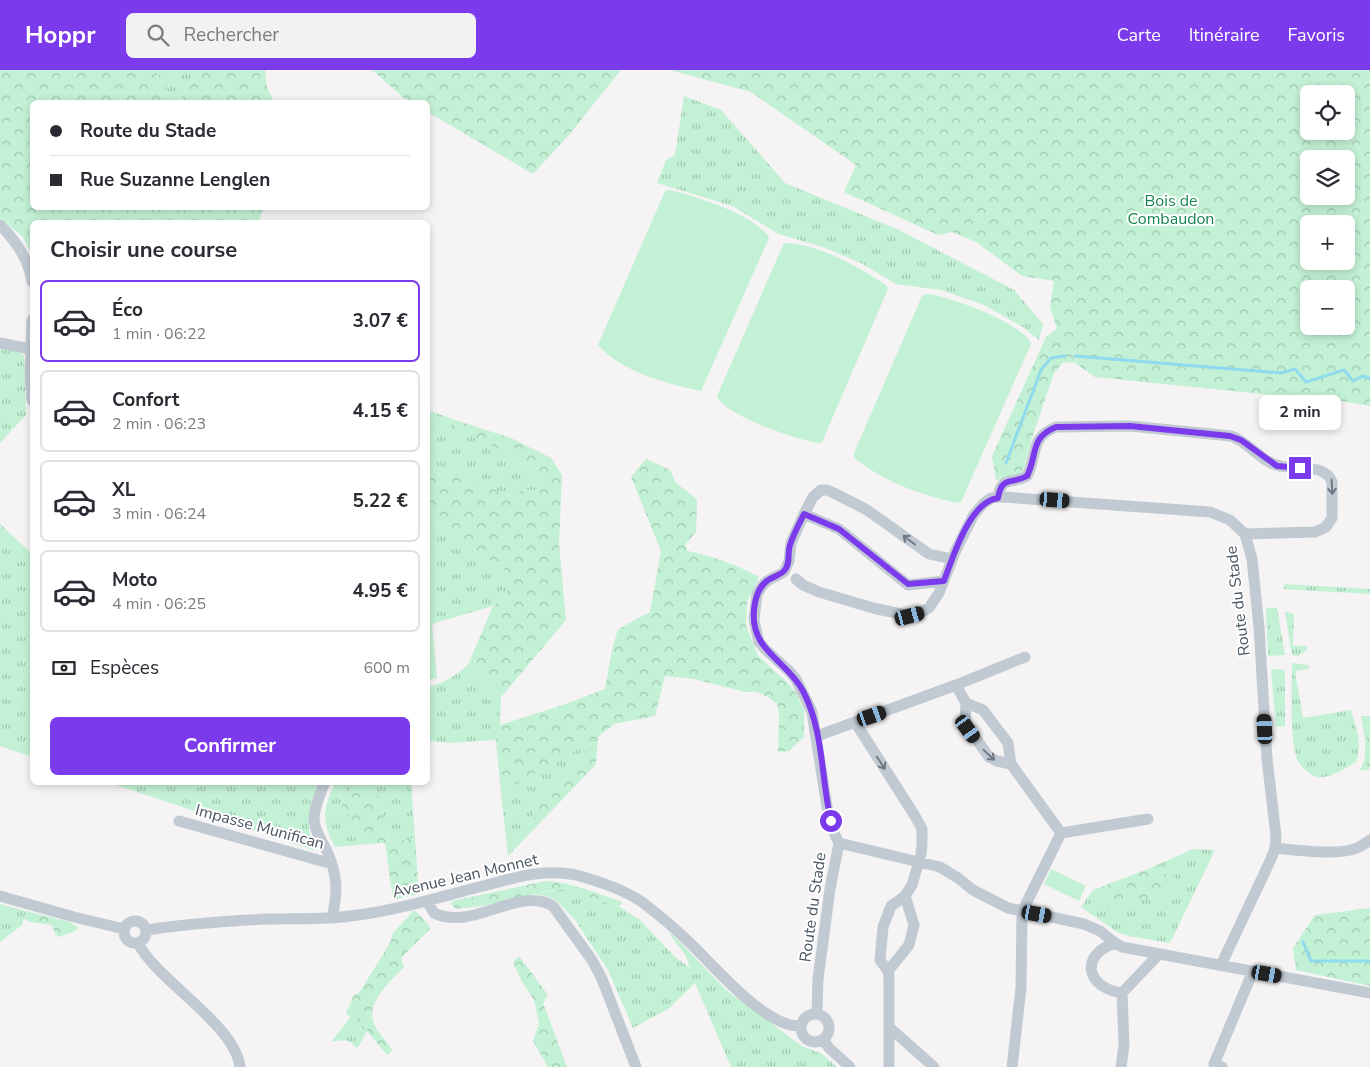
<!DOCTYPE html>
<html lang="fr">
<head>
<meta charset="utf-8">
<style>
  body { margin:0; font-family:"Nunito Sans",sans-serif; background:#f2f2f3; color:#2b2b33; height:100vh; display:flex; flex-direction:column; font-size:19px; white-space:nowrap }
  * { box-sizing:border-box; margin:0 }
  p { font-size:16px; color:#7c7c81 }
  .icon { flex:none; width:28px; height:28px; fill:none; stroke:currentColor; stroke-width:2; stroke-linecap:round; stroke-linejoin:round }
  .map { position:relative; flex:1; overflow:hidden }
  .drawer { position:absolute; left:30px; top:150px; width:400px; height:565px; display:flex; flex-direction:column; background:#fff; border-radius:8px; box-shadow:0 2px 8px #0003 }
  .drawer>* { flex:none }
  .top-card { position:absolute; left:30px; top:30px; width:400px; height:110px; border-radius:8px; box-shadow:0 2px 8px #0003; display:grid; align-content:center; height:110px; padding:0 20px; background:#fff }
  .fabs { position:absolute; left:1300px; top:15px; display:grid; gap:10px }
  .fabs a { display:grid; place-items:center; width:55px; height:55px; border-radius:8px; background:#fff; box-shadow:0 2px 8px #0003; font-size:25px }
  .end { position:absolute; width:22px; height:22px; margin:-11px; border:6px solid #7c3aed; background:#fff; box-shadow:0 0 0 2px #fff }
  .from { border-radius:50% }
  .bubble { position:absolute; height:35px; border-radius:8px; background:#fff; box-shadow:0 2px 8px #0003; font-size:16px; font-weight:700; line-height:35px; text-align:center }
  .car { position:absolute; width:15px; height:30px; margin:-15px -8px; border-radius:6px; box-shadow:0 0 4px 1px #0007; background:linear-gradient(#222 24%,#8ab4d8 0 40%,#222 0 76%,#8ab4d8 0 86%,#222 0) }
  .top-card b { display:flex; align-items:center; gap:18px; height:48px; font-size:19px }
  .top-card b+b { border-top:1px solid #e1e1e2 }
  .top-card i { width:12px; height:12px; background:#2b2b33 }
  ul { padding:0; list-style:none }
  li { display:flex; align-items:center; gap:15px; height:82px; margin:0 10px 8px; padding:0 10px; border:2px solid #e1e1e2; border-radius:8px }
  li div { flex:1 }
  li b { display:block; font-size:19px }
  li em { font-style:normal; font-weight:700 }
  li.selected { border-color:#7c3aed }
  li>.icon { width:45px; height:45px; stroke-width:1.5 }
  h2 { padding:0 20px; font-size:22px; line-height:60px }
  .pay { display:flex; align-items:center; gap:12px; height:55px; padding:0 20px; font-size:19px }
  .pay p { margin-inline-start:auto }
  .cta { display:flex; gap:10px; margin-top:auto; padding:10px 20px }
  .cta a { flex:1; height:58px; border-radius:8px; background:#7c3aed; color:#fff; font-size:20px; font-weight:700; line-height:58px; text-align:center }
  header { display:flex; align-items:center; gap:30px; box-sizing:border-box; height:70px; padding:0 25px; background:#7c3aed; color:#fff }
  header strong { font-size:24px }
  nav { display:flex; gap:28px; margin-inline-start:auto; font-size:18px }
  .search { width:350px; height:45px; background:#f2f2f3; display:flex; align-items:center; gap:12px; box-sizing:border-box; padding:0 18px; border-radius:8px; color:#7c7c81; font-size:19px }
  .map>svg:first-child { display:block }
  .grass { fill:url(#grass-tufts) }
  .forest { fill:url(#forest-crowns); fill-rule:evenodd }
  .green { fill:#c3f1d5 }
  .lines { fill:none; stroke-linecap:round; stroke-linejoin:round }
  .stream { stroke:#90daee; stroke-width:3 }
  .minor { stroke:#c1cad2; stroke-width:11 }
  .oneway { stroke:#6e7983 }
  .route { stroke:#7c3aed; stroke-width:6 }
  .labels { text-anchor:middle; stroke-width:4; stroke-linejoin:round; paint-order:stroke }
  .park-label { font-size:16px; fill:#17864f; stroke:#fff }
  .street-label { font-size:16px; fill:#4a5661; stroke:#fff }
</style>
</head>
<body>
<header>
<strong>Hoppr</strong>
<div class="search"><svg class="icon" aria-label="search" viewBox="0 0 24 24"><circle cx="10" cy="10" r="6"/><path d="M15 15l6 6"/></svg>Rechercher</div>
<nav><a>Carte</a><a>Itinéraire</a><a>Favoris</a></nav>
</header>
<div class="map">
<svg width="1370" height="997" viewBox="0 0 1370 997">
  <defs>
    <pattern id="grass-tufts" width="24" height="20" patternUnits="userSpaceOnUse" patternTransform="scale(1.25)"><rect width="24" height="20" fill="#c3f1d5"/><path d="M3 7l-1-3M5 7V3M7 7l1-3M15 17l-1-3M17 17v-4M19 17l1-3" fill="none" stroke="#a0c6b0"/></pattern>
    <pattern id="forest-crowns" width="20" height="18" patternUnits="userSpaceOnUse" patternTransform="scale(1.25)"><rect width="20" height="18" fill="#c3f1d5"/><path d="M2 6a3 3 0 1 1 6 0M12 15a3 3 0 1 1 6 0" fill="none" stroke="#a0c6b0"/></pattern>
  </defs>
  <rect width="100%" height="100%" fill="#f5f3f3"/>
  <path class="grass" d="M155,0H203L177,32H174Z
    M684,26L721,40L785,113L899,160L1014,220L1043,254L1039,270L1023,257L982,234L941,220L896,214L861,193L823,177L779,164L732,136L657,113L666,90L675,85Z
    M0,276L20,281L24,286L26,345L0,373Z
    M428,340L455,350L454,358C485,373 521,385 542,413L540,420L519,421L509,426C487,416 452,397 428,404Z
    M428,451L452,459L480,484L509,502L507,523L493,536L432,554L437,608L428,610Z
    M0,454L32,484V687L0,676Z
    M1284,514L1370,519V524L1284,519Z
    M1266,538H1277L1285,585L1268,586Z
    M1285,541L1294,544L1293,576H1307V580L1298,586L1292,585Z
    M1292,593L1308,595L1309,599L1295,601L1303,648L1351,640C1356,658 1363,674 1356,692C1346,698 1330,709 1317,707C1310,705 1303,699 1299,693C1289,677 1292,614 1292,593Z
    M468,595L501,627L500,655L496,670L452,673L428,671V617C444,613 455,606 468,595Z
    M1271,599L1285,600V656L1276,657Z
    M1361,646H1370V699L1359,701C1370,686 1364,664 1361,646Z
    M598,667L531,738L537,756L508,786L501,723Z
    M110,713H319L309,743V760L314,776L313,780Z
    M335,713H354L341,734L369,774L335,777C321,751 323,739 335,713Z
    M358,713H411L415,768L390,772L378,724Z
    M1193,779L1215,780L1170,873L1129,866L1117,862L1081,837L1093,820L1108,837L1122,838L1137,829L1159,828L1175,807L1148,799Z
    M561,819L618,836L640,850L674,886L690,898L686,886L670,865L672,864L726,920L802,976L822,984L837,997H731L695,913L668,939L633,958L608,900L575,850L556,830L546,826L533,824Z
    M0,834L26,841L22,855L0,872Z
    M353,944L367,961L359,976L356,978C349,968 342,970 331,972Z"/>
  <path class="forest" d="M0,0H155L174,32H32V138H264L258,152H32V185L23,167L0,148Z
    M203,0H265L267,17L274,32H177Z
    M372,0H621L568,66L533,104L428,42V32H412L404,28Z
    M670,0H1370V336L1336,330L1307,347L1294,344L1272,325L1095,307L1075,293L1064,292L1054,303L1031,371L1024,398L1020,405L996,410L992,386L1046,267L1057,259L1050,237L1054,211L1022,206L976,172L952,162L938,165L844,122L856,95L751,22ZM1309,24H1346V61H1309ZM1309,89H1346V126H1309ZM1309,154H1346V191H1309ZM1309,219H1346V256H1309Z
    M455,350L511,368L551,388L562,405L559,474L566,550L501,627L468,595L493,536L507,523L509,502L480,484L452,459L428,451V404C452,397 487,416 509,426L519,421L539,420L542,413C521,385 484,373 454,358Z
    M646,389L670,400L676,413L697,429L696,462L685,475L688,481C715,487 735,494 759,507L747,532L746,555L758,586L787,612L796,623L804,640V667L789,681L778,682L779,644L777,634L768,627L757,622H745L694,609L665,606L655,646L614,654L598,667L596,694L537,756L531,738L597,668L501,723L496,670L500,655L566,634L605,619L612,580L618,559L650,542L661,481L631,407Z
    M354,713H358L378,724L390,772L415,768L419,824L393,830L385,773L369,774L341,734Z
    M1148,799L1176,807L1159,828L1137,829L1122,838L1108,837L1093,820Z
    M546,811C573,813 597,823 622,832V834L618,836L561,819L546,821L503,833L456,839L451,834L452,831Z
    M1370,838V916L1296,900L1293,878L1315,845Z
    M26,841L69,852L78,857L75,861L60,867L55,864L52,855L30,852L24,848Z
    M413,841H416L428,854L430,859L401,888L404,897C391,911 365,932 374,954C378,963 387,972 393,980L387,985L353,944L350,947L346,944L354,925L359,923L390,873L393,863Z
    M519,886L548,925L543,933L567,997H548L533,971L539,953L534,930L521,910L513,892Z"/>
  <path class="green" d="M669,120C693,125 758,146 769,168L701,321C665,313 624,303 598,275L665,121Z
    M784,173C817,173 859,197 886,215L888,219L822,372L819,373C798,370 725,346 717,326Z
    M926,224C947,225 1025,254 1031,274L961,432L958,433C920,425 885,412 854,388V383L922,226Z
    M1051,799L1086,816L1079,831L1044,814Z"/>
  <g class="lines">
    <path class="stream" d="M1075,286L1281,303L1295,299L1306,312L1344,300L1353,311L1363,306L1370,309
      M1006,393L1041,300L1051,288L1065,286
      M1303,872L1311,891H1370"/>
    <path class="minor" d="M0,155C16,171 29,189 32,212
      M32,250L30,304L32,330
      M0,273L30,279
      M998,427C1002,405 1011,415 1027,406C1038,385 1029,368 1056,357L1130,356L1231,366C1249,372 1262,393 1280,396C1296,400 1325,393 1332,412V448L1326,457L1315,462L1245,464
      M804,444L839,459L908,515L944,511
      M796,509L803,515L819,522L873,538L910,546L919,543L929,538L939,523L956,480L973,446L983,434L991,428L1003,427L1210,442L1230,450L1245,464L1252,489L1259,557L1267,689L1276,766L1275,778L1271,789L1221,895
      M956,615L966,633L965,653L989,687L997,691L1011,694
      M966,633L983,640L1008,673L1011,694L1061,763L1022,842L1021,918L1012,997
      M855,652L915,746L922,759V774L921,784L912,815L905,826L891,836L883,857L880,890L888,901L889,907V957L934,997
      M817,666L956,615L1025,587
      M325,712C320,724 314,738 314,750C315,761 321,770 326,779C338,805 338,821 332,848
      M179,751L325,792L331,791
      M1061,763L1148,749
      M839,773L940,797L958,808L973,820L1008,838L1084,854L1100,861L1115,873L1122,877L1370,923
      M1275,778C1296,780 1338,786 1357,778C1362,776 1366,773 1370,770
      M0,826L74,847L124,859
      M427,831L434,843C473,862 518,815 553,836L592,890L602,909L636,997
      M124 862a11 11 0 1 1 22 0a11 11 0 1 1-22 0Z
      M147,860C186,854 227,851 267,849C295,848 323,850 350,846C396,841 439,827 483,816C514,808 543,798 576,805C598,811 623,819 642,832C659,845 676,859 691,874C715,897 766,958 801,956
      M138,873C158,912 235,954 240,997
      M1115,873C1079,885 1086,918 1122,923L1159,884
      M888,901L909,875L914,855L905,826
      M817,943L818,909L830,819L839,773L833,761L827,737L812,642L796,609L788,600L765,579L759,572L754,550L757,524L762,516L767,511L784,502L789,491L791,473L804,444L813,427L821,420H827L834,423L867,440L929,484L952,489
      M801 958a14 14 0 1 1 28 0a14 14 0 1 1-28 0Z
      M823,969L829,978L850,997
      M889,997V957
      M1121,997L1124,975L1122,923
      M1222,997L1214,994L1253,901"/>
  </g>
  <defs><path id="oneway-shaft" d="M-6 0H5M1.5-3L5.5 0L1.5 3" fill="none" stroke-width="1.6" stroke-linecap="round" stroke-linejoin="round" transform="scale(1.25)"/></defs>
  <g class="oneway">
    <use href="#oneway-shaft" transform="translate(1332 417) rotate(87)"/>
    <use href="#oneway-shaft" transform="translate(909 470) rotate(-143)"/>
    <use href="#oneway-shaft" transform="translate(989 685) rotate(43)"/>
    <use href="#oneway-shaft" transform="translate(881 693) rotate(57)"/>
  </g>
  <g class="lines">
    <path class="route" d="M831,751C821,709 824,661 803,621C787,590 750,581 754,540C755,529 758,517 768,510C773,507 780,505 784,501C791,494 787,484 790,475C793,465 799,454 804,444L839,459L908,514L944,511C953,487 970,431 998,428C1002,405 1011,415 1027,406C1038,385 1029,368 1056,357L1130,356L1230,366L1241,370L1277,396L1300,398"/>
  </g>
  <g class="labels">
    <g class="park-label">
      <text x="1171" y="136">Bois de<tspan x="1171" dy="18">Combaudon</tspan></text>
    </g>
    <g class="street-label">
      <text transform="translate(1237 531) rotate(-97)" y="6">Route du Stade</text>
      <text transform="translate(260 756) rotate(15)" y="6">Impasse Munifican</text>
      <text transform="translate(465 805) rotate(-13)" y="6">Avenue Jean Monnet</text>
      <text transform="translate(812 837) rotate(-82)" y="6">Route du Stade</text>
    </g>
  </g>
</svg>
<div class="fabs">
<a><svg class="icon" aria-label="locate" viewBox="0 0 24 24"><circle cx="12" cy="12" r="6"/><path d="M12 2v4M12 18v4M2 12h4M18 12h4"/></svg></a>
<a><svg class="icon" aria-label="layers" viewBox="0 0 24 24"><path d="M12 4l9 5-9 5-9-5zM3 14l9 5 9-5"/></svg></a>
<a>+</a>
<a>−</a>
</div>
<i class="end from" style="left:831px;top:751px"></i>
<i class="end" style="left:1300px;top:398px"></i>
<div class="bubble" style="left:1259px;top:325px;width:82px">2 min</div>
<i class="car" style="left:1055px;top:430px;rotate:94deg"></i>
<i class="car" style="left:910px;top:546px;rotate:75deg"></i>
<i class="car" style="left:872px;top:646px;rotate:71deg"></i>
<i class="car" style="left:968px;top:659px;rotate:144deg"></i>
<i class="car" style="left:1265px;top:659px;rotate:357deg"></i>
<i class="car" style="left:1037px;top:844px;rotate:100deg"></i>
<i class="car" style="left:1267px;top:904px;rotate:100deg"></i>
<div class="top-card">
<b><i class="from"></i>Route du Stade</b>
<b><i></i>Rue Suzanne Lenglen</b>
</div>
<section class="drawer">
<h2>Choisir une course</h2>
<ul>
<li class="selected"><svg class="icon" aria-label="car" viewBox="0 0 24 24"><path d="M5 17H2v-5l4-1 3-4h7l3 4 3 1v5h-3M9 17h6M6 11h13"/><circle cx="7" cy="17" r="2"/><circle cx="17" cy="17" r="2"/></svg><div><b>Éco</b><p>1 min · 06:22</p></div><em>3.07 €</em></li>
<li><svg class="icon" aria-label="car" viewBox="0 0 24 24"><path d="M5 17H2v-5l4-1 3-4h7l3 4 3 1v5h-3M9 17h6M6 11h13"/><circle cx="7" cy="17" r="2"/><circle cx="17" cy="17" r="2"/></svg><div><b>Confort</b><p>2 min · 06:23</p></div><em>4.15 €</em></li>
<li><svg class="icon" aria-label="car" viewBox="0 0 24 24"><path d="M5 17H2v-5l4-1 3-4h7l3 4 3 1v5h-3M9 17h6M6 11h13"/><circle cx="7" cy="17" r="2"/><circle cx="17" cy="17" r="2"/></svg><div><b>XL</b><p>3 min · 06:24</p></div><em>5.22 €</em></li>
<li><svg class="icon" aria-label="car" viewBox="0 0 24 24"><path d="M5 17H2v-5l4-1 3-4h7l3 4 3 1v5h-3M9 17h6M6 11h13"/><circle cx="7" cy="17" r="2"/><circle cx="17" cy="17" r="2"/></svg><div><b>Moto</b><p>4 min · 06:25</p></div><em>4.95 €</em></li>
</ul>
<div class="pay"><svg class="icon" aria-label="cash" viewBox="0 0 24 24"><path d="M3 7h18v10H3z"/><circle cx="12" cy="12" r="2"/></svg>Espèces<p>600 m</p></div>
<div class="cta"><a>Confirmer</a></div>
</section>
</div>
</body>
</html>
